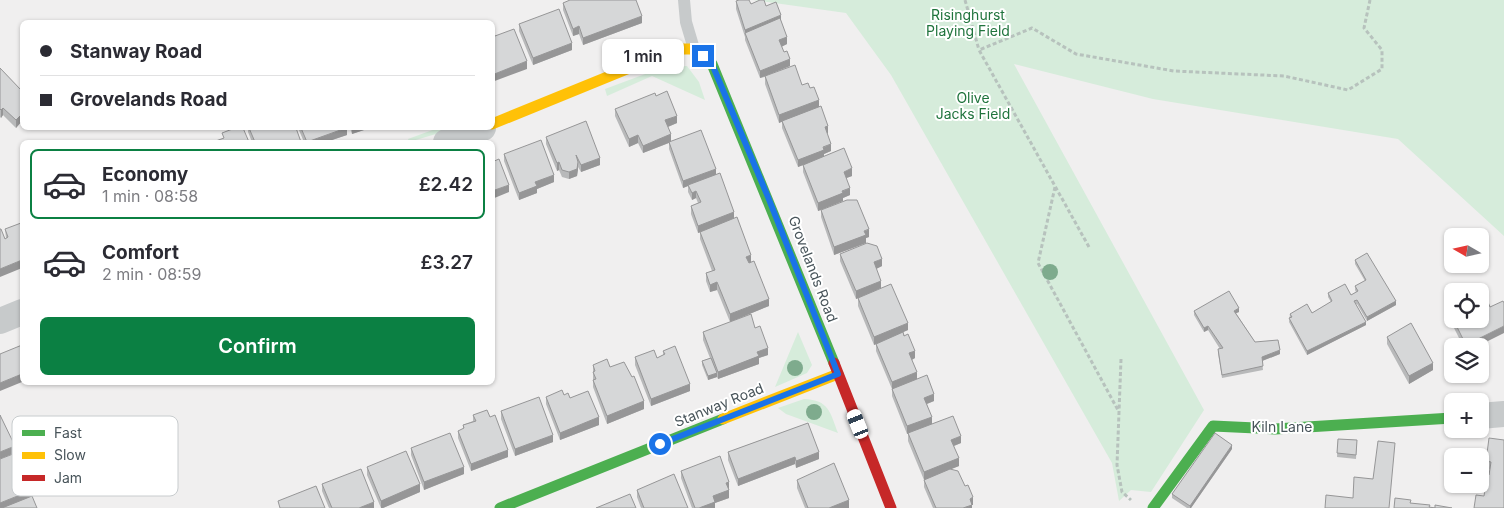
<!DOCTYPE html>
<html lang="en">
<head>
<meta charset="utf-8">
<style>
  body { margin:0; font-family:Inter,sans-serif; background:#f2f2f3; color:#2b2b33; height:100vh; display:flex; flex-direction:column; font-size:19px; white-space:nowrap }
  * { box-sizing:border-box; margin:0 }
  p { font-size:16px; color:#7c7c81 }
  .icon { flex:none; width:28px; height:28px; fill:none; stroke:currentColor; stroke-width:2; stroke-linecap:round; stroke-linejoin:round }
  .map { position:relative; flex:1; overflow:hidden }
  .side { position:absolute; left:20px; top:140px; width:475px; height:245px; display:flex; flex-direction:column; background:#fff; border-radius:8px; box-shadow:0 1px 4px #0004 }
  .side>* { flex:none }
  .hud { position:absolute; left:20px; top:20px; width:475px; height:110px; border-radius:8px; box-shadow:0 1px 4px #0004; display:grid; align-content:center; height:110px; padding:0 20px; background:#fff }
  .needle { width:32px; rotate:279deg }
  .buttons { position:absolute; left:1444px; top:228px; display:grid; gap:10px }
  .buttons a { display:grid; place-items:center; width:45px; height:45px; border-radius:8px; background:#fff; box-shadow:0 1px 4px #0004; font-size:25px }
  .end { position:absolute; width:22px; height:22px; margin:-11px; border:6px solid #1a73e8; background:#fff; box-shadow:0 0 0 2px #fff }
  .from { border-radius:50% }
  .bubble { position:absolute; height:35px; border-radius:8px; background:#fff; box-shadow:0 1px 4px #0004; font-size:16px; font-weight:600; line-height:35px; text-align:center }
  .car { position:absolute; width:15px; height:30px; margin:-15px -8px; border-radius:6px; box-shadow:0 0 4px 1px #0007; background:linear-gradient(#fff 24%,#345 0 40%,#fff 0 76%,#345 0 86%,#fff 0) }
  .hud b { display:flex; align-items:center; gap:18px; height:48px; font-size:19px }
  .hud b+b { border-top:1px solid #e1e1e2 }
  .hud i { width:12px; height:12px; background:#2b2b33 }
  ul { padding:9px 0 0; list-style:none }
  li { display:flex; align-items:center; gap:15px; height:70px; margin:0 10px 8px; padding:0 10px; border:2px solid transparent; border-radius:8px }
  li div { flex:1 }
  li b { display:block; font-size:19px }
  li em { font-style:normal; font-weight:600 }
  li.on { border-color:#0b8043 }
  li>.icon { width:45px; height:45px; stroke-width:1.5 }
  .action { display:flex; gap:10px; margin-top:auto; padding:10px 20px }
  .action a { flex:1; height:58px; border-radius:8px; background:#0b8043; color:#fff; font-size:20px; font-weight:600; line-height:58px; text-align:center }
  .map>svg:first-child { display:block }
  .green { fill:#d6ecdb }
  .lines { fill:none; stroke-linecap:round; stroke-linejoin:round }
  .path { stroke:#b7c2bd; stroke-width:3; stroke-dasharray:4 2.5; stroke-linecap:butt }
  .lane { stroke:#c7cacb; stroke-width:12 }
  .street { stroke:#c7cacb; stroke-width:26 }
  .fast { stroke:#4caf50; stroke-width:11 }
  .slow { stroke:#ffc107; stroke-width:11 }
  .jam { stroke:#c62828; stroke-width:11 }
  .tree { fill:#7eab8d }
  .wall { fill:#b8b9ba }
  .shaded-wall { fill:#969697 }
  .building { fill:#d6d7d8; stroke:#969697 }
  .route { stroke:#1a73e8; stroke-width:6 }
  .labels { text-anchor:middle; stroke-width:4; stroke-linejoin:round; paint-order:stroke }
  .park-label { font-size:14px; fill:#20743d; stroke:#fff }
  .street-label { font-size:14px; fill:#48545a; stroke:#fff }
  .key { fill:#fff; stroke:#c8ccce; stroke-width:1 }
  .key-label { font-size:14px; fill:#48545a }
</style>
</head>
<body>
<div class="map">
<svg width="1504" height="508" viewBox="0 0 1504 508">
  <rect width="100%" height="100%" fill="#f0efef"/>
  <path class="green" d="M753,0H1504V236L1398,139L1153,99L1014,64L1204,410L1151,492L1131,490L1119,501L1112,463L891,75L846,13Z
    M687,66L699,82L705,100L652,76L607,96L605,89L664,67Z
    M438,128H445L446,131L409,142L408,139Z
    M798,332L812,365L807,373L775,387Z
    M804,399C829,400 830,412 838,433L786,414L778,408Z"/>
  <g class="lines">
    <path class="path" d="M965,0L979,50
      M1055,187L1038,263L1119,412
      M1089,247L979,50L1032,28L1076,54L1174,71L1284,76L1348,90L1382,69V50L1364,28L1370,0
      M1121,359L1117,465L1122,492L1131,500"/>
    <path class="lane" d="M684,0L686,22L694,49"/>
    <path class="street" d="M446,142L483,128
      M0,321L22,312
      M1480,416L1504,414"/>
    <path class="fast" d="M702,56L712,64L834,363
      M500,508L723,419
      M1153,508L1213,426L1275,429L1452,418"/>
    <path class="slow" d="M492,124L676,49H694L702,56
      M723,419L838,374"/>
    <path class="jam" d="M834,363L891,508"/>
  </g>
  <g class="tree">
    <circle cx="1050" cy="272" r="8"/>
    <circle cx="795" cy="368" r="8"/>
    <circle cx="814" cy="412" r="8"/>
  </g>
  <path class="wall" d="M736,1L766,6L781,22L787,44L781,47L790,66L770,74L802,85L819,107L828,133L827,134L831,151L824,154V156L852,176L846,178L850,195L843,198V201L818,211L803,172V165L798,167L782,128V121L779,123L765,84V77L760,78L745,40V37L736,9Z
    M563,3L642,23L583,45L579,34L573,36L563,10Z
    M519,24L572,50L533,65L519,31Z
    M0,68L21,90L22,88V121L16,128L3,115L1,118L0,117Z
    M656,96L677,123L668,127L671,141L716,174L734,218L769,306L730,322L717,290L710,292L706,281V273L712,271L700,239V232L698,233L691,214V206L698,203L696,198L692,200L688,192V186L683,188L669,149V143L643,153L638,143L629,147L615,116V109Z
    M248,128H296L301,142H252L248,132Z
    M298,128H347V135L326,142H304Z
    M350,128H370L352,134Z
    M546,137L600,165L581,172L578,167L577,176L569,179L562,177L559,170L557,171L546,144Z
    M504,154L554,182L537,189V193L519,200L504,161Z
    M821,210L869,237L866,238V243L834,255L821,217Z
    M5,229L22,268L5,239L6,238Z
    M840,254L882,266L876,269L881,288L856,299L840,261Z
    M1355,260L1396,305L1367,321L1357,304H1356L1366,325L1307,355L1289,322L1290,314L1312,313L1331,302L1328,297V293L1351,295L1356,292L1355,290V286L1365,281L1355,264Z
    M858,298L908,330L903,332L915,358L912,360L917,379L934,401L927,404L932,424L961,443L954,446L959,466L951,469L965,486L973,505H972V508H933L924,487V480L925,479L924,480L908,441V433L907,434L892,396V389L876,351V344L874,345L858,306Z
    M1490,307L1478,346H1463L1451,322V314L1452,313V319H1480Z
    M1194,311L1239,312L1236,313L1255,342L1280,354L1262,361L1263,370L1222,378L1218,353V349H1220L1208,330L1204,332L1194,315Z
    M755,328L768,355L759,358V364L718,379L717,377L708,380L702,365V361L710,358L703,340V332Z
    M1387,337L1433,370L1409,384L1387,344Z
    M663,351L690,391L651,406L635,365V357L657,358L663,355Z
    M593,365L610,367L644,409L607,424L593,387Z
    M564,395L570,398L599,425L560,440L546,404V397Z
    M501,411L553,442L515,456L501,419Z
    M473,415L490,417L508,457L471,471L458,438V431L463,429V425L473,421Z
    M808,423L819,459L796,468L795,464L738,486L728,460V452Z
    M1338,439L1357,440L1356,459L1337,457Z
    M1504,440L1484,496L1490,469L1486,468V461Z
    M411,448L464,474L424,490L411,455Z
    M1232,449L1191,508H1187L1172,498V494Z
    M367,467L420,492L383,508H381L367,475Z
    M681,471L729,489V498L715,503V508H692L681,478Z
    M797,480L849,508H805L797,488Z
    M322,484L374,508H329L322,491Z
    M637,490L688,508H641L637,497Z"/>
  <path class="shaded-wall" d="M781,15V23L745,33V30Z
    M642,16V23L583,45V38Z
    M579,26V34L573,36V29Z
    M787,37V44L779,48V40Z
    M572,43V50L533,65V58Z
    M790,59V66L760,78V71Z
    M527,61V69L492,82V75Z
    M819,100V108L779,123V115Z
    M3,108V115L1,118V110Z
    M22,114V121L16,128V120Z
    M677,116V123L665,128V120Z
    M828,126V133L825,135V127Z
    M347,128V135L326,142H307Z
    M352,128H370L352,134Z
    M671,134V142L643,153V146Z
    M638,135V143L629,147V139Z
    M831,144V151L824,154V157L798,167V160Z
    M600,158V165L581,172V165Z
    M559,162V170L557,171V163Z
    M578,162V170L577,176L569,179V172Z
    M852,168V176L844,179V172Z
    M716,169V176L688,185V186L683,188V181Z
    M554,175V182L537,189V193L519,200V193L535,182Z
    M509,185V192L492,199V191Z
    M850,188V195L843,198V201L818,211V203Z
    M696,191V198L692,200V193Z
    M734,212V219L698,233V226Z
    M869,229V237L866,238V243L834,255V247Z
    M751,255V262L746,265V257Z
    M882,259V266L874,270V262Z
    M22,260V268L0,277V269Z
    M881,281V288L856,299V291Z
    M717,282V290L710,292V285Z
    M769,299V306L730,322V314Z
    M1396,301V305L1367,321V317Z
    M1239,308V312L1234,314V311Z
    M1366,322V325L1307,355V351Z
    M908,323V330L874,345V337Z
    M1208,326V330L1204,332V328Z
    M1504,326V333L1478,346H1466V345Z
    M768,348V355L759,358V364L718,379V372L757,352Z
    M1280,350V354L1262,361V357Z
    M915,351V358L909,361V353Z
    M1433,363V370L1409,384V376Z
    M917,372V379L892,390V382Z
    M717,373V377L708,380V376Z
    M22,374V382L0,391V383Z
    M690,384V391L651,406V399Z
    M934,394V401L924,405V398Z
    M644,401V409L607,424V416Z
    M599,417V425L560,440V433Z
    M932,417V424L907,434V426Z
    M553,435V442L515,456V449Z
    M961,436V443L951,447V440Z
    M1232,445V449L1191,508H1190V506Z
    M15,446V453L0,459V452Z
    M508,450V457L471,471V464Z
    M819,452V459L796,468V461Z
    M795,457V464L738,486V479Z
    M959,458V466L924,480V472Z
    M464,467V474L424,490V482Z
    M729,482V489L726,491V483Z
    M420,484V492L383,508H381V501Z
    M729,490V498L715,503V508H699L713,496Z
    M30,491V498L6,508H0V503Z
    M973,497V505H972V508H963L970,499Z
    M849,500V508H829Z
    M374,502V508H359Z"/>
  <path class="building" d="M570,0H636L642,16L583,38L579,26L573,29L563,3Z
    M739,0H749L751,4L760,0H764L766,6L776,2L781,15L745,30L736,1Z
    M559,9L572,43L533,58L519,24Z
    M780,18L787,37L779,40L784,52L787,51L790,59L760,71L745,33Z
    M514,29L527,61L492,75V31L495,36Z
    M795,65L802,85L808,83L810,88L814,87L819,100L779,115L765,76Z
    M0,68L21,90L22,88V114L16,120L3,108L1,110L0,109Z
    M667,91L677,116L665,120L671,134L643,146L638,135L629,139L615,109L655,93L656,96Z
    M821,106L828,126L825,127L831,144L823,147L824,150L798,160L782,121Z
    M586,121L600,158L581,165L576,155L578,162L577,169L569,172L562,170L559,162L557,163L546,137Z
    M235,128H243L249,142H213L224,138L222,133Z
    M249,128H296L301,142H255Z
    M301,128H346L307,142Z
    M701,130L716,169L683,181L669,142Z
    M541,140L554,175L535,182L537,186L519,193L504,154Z
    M844,148L852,168L844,172L850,188L842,191L843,193L818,203L803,165Z
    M499,159L509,185L492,191V162Z
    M720,173L734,212L698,226L691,206L701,202L696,191L692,193L688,185Z
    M847,200H857L869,229L864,231L866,235L834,247L821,210Z
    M737,217L751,255L746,257L749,263L754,261L769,299L730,314L717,282L710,285L706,273L715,270L700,232Z
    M21,223L22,227V260L0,269V229H1L5,239L8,237L5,229Z
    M867,243L877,246L882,259L874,262L881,281L856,291L840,254Z
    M1367,253L1396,301L1367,317L1357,300L1354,301L1366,322L1307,351L1289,318L1292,317L1290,314L1307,304L1312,313L1332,301L1328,293L1345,284L1351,295L1358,291L1355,286L1366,280L1355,260Z
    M891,284L908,323L874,337L858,298Z
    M1229,291L1239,308L1234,311L1255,342L1278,340L1280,350L1262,357L1263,366L1222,375L1218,349L1223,348L1208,326L1204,328L1194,311Z
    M1486,297L1490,307L1503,301L1504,303V326L1466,345L1453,319H1480V300Z
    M751,314L755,328L760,326L768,348L757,352L759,356L718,372L703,332Z
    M1411,323L1433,363L1409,376L1387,337Z
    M903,332L904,336L908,334L915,351L909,353L917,372L892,382L876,344Z
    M22,345V374L0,383V354Z
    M675,346L690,384L651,399L635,357L654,350L657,358L665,354L663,351Z
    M711,358L717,373L708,376L702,361Z
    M607,359L610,367L624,362L632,377L634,376L644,401L607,416L593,380L596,379L593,372L595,371L593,365Z
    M927,375L934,394L924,398L932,417L907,426L892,389Z
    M562,390L564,395L568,393L570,398L588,391L599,417L560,433L546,397Z
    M539,397L553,435L515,449L501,411Z
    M487,410L490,417L495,415L508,450L471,464L458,431L464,428L463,425L476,421L473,415Z
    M0,415L15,446L0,452Z
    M953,416L961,436L951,440L959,458L924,472L908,433Z
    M808,423L819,452L796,461L795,457L738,479L728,452Z
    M450,433L464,467L424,482L411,448Z
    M1215,433L1232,445L1190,506L1172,494Z
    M1489,438L1504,440V508H1474L1476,495L1484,496L1487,475H1489L1491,462L1486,461Z
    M1338,439L1357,440L1356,455L1337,453Z
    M1378,441L1395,443L1389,508H1325L1326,495L1353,498L1354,477L1373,479Z
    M406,451L420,484L381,501L367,467Z
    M13,454L30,491L0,503V459Z
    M720,456L729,482L726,483L729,490L713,496L715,502L699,508H695L681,471Z
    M834,463L849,500L829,508H808L797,480Z
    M361,469L374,502L359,508H332L322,484Z
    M950,469L958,471L965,486L968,485L973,497L970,499L972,505L963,508H936L924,480Z
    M674,474L688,508H644L637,490Z
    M316,486L325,508H280L278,501Z
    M630,494L636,508H596Z
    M32,496L37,508H2Z
    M1395,498L1411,500L1410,503L1430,505L1429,507L1435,508V505L1452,508H1394Z"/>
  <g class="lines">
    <path class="route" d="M660,444L838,374L768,197L712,64L703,56"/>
  </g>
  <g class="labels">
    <g class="park-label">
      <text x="968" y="20">Risinghurst<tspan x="968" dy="16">Playing Field</tspan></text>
      <text x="973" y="103">Olive<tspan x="973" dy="16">Jacks Field</tspan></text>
    </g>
    <g class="street-label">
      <text transform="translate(813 269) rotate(69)" y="5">Grovelands Road</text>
      <text transform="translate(719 405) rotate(-22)" y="5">Stanway Road</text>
      <text x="1282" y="432">Kiln Lane</text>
    </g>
  </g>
  <rect x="12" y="416" width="166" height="80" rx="8" class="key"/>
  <rect x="22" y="430" width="23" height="6" fill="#4caf50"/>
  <rect x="22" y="452" width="23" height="7" fill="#ffc107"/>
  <rect x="22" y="475" width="23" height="6" fill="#c62828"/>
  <g class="key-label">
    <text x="54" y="438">Fast</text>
    <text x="54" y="460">Slow</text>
    <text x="54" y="483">Jam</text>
  </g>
</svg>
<div class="buttons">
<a><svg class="needle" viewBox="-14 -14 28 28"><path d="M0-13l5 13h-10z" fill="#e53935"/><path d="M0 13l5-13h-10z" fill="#7c7c81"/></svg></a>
<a><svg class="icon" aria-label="locate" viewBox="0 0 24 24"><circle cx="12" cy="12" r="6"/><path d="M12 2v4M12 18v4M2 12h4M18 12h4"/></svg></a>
<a><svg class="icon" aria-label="layers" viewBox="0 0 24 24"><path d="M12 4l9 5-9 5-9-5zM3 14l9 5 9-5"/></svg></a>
<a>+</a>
<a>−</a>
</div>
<i class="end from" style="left:660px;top:444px"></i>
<i class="end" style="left:703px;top:56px"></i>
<div class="bubble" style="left:602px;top:39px;width:82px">1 min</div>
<i class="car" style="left:858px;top:424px;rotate:338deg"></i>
<div class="hud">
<b><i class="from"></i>Stanway Road</b>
<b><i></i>Grovelands Road</b>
</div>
<section class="side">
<ul>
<li class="on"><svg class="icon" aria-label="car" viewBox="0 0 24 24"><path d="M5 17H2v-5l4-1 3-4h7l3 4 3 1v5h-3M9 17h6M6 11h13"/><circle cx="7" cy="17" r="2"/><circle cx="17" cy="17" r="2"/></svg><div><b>Economy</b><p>1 min · 08:58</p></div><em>£2.42</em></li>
<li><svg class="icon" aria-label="car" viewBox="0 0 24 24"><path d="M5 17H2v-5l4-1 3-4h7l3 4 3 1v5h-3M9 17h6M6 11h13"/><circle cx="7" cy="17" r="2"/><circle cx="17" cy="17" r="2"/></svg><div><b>Comfort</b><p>2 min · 08:59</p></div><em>£3.27</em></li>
</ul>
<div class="action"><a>Confirm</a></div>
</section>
</div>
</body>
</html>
